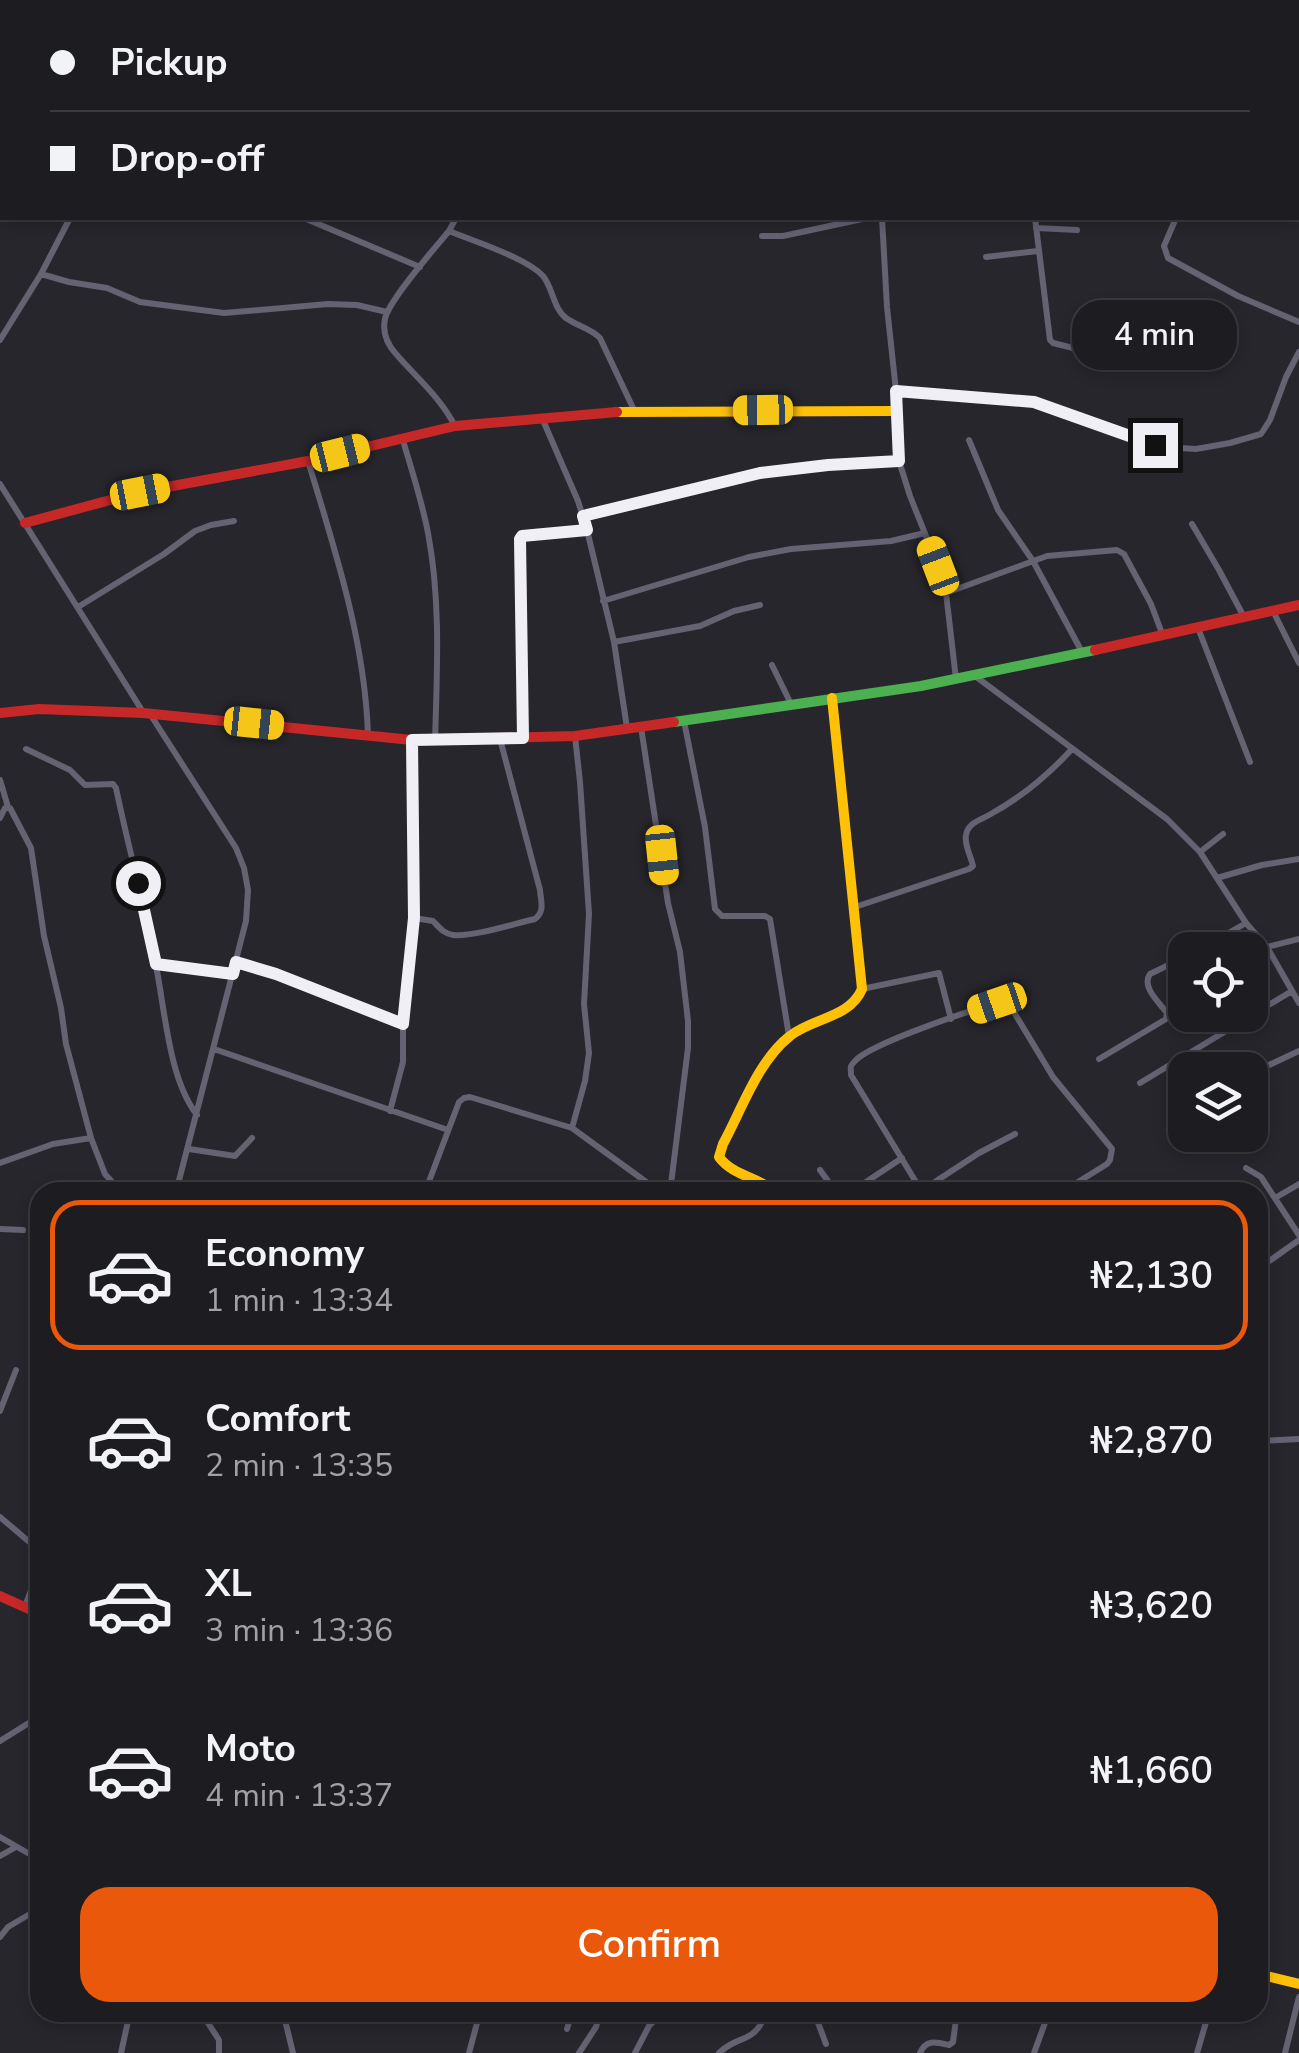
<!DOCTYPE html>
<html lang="en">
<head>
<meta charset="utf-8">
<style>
  body { margin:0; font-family:"Nunito Sans",sans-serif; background:#25252a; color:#f1f3f6; height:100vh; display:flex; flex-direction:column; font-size:38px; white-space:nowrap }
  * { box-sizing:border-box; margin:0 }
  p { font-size:32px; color:#a0a1a5 }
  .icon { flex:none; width:55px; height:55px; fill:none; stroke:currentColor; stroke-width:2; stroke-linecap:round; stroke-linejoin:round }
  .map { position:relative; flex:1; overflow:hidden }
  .drawer { position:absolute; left:30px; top:1182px; width:1238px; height:840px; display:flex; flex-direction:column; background:#1d1c21; border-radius:30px; box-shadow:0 5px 15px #0003,0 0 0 2px #3b3a3f }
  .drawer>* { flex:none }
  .guide { position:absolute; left:0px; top:0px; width:1300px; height:220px; box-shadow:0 5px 15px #0003,0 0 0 2px #3b3a3f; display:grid; align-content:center; height:220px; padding:0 50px; background:#1d1c21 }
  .tools { position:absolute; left:1168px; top:932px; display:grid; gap:20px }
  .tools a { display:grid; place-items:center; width:100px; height:100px; border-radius:20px; background:#1d1c21; box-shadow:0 5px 15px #0003,0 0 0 2px #3b3a3f; font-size:50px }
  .end { position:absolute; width:45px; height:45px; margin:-22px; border:12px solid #f0eff6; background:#111; box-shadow:0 0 0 5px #111 }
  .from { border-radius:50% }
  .bubble { position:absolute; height:70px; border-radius:30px; background:#1d1c21; box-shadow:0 5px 15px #0003,0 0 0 2px #3b3a3f; font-size:32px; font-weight:600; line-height:70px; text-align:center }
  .car { position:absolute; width:30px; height:60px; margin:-30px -15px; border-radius:12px; box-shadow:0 0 8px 2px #0007; background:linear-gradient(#f5c518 24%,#345 0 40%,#f5c518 0 76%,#345 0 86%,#f5c518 0) }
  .guide b { display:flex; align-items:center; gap:35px; height:95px; font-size:38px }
  .guide b+b { border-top:2px solid #3b3a3f }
  .guide i { width:25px; height:25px; background:#f1f3f6 }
  ul { padding:18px 0 0; list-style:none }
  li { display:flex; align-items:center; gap:30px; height:150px; margin:0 20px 15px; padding:0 30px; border:5px solid transparent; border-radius:30px }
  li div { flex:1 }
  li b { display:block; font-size:38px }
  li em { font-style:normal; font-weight:600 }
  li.active { border-color:#ea580c }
  li>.icon { width:90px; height:90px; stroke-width:1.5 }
  .primary-button { display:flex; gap:20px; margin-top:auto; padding:20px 50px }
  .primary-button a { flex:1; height:115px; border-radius:30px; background:#ea580c; color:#fff; font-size:40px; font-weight:600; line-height:115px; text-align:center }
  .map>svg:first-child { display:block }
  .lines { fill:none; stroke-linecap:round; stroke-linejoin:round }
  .street { stroke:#656272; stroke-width:6 }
  .fast { stroke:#4caf50; stroke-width:10 }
  .slow { stroke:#ffc107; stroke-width:10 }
  .jam { stroke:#c62828; stroke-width:10 }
  .route { stroke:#f0eff6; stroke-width:12 }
</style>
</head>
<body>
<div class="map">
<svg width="1299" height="2053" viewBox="0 0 1299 2053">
  <rect width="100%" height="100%" fill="#27262c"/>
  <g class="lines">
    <path class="street" d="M1105,0L1110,2
      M5,2V0
      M123,2V0
      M538,2L539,0
      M869,2L870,0
      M1163,2L1164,0
      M1254,2L1255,0
      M0,104L2,39
      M304,218L420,267
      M882,218L887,307L896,391L899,461L910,496L938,566L946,593L956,679
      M1035,218L1050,340L1053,343L1121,360
      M1176,218L1164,246L1168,258L1238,296L1299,322
      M1036,228L1077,230
      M449,231C473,241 527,258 543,276C553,288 553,308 566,318C577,326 590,328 600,338L634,410
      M762,236H783L867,218
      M986,257L1038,251
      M41,274L69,282L107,288L140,302L224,313L328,304L357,305L387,312
      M0,340L41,274L70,218
      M896,391L1034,402L1163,447L1196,449L1230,443L1261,434L1270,420L1286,377L1299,352
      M542,418L578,501L587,530L614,642L627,728
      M455,426C440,397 417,378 396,354C387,344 382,333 385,319C388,301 435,248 449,231L456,218
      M402,437C411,468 422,501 428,533C441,601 437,672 435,741
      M969,440L998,510L1033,561L1082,652
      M308,461C335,550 365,641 368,735
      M0,484L143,712
      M583,515L760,473L828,465L899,461
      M1192,524L1219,570L1244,617
      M946,593L1047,556L1117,550L1124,554L1151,604L1163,636
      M603,601L749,557L791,549L891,541L925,533
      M78,607L164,554L195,531L211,525L234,521
      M1273,611L1299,663
      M1198,628L1250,762
      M614,642L700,626L734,611L760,605
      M772,665L791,704
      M975,676L1167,819L1200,852L1246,923L1267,947L1299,1003
      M150,714L236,848L244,868L248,890L246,921L176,1192
      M684,721L705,827L715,909L722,916H765L770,919L789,1036
      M641,727L668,903L680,952L688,1021V1048L670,1192
      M523,738L520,539L525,534L587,530
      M26,749L70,770L85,785L113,784L116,788C128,846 144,903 155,961C165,1007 168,1078 197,1115
      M0,780L8,807
      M0,818L5,808H10L31,848L44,936L61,1008L66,1044L91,1138L105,1174L121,1192
      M1200,852L1223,834
      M1217,878L1262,865L1299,859
      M855,907L969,869L973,866C971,856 964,845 966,835C968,823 980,820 989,815C1019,799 1049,774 1072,749
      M414,918L433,921C439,927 444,934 453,935C473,937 513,924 535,919C545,911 541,902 540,890L500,739
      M1267,947L1299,939
      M1199,950L1246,923
      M237,961L275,974L403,1024
      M156,965L233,974
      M862,989L939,973L951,1019
      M214,1049L448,1130
      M1099,1059L1166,1019L1167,1013C1159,1002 1141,987 1150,974L1185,957
      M1250,1074L1299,1051
      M1140,1083L1292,991
      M390,1111L403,1062V1024L414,918L412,740
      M572,1128L585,1081L589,1053L584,1004L589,914L580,782L575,736
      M1211,1135L1213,1142
      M189,1149L235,1156L252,1138
      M0,1163L53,1144L91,1138
      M1246,1168L1261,1177L1299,1235
      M820,1170L836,1192
      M921,1191L979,1153L1015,1134
      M425,1192L459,1102L464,1098L470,1097L572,1128L660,1192
      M851,1192L902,1158
      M922,1192L851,1075C851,1067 849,1067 855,1061C870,1044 977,1007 1002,1003L1012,1009L1053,1077L1112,1149L1110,1160L1107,1164L1062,1192
      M1275,1198L1299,1184
      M0,1229L23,1230
      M1258,1269L1299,1240
      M0,1411L16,1370
      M1258,1441L1299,1439
      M0,1517L40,1551
      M25,1606L40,1567
      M0,1741L40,1716
      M0,1837L40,1860
      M0,1856L16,1847
      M0,1937L8,1927L40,1908
      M201,2012L219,2040V2053
      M283,2012L293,2053
      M814,2012L826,2044
      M567,2029L572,2012
      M121,2053L130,2012
      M469,2053L480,2012
      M579,2053L596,2027L600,2012
      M635,2053L649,2026L663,2012
      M719,2053C740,2033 753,2046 767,2012
      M920,2053C926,2039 936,2042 949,2045L953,2042L957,2012
      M1034,2053L1049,2012
      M1197,2053L1209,2012
      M1285,2053L1299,1997"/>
    <path class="fast" d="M674,722L921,686L1095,650"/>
    <path class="slow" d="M617,412L895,411
      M776,1192C758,1177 733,1176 719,1157L723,1144C742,1109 758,1061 790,1036C812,1018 850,1018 862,989L832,698
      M1258,1974L1299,1984"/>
    <path class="jam" d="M25,523L140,492L308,461L455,426L617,412
      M1095,650L1299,605
      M0,713L39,709L143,713L412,740L575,736L674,722
      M0,1596L40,1614"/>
  </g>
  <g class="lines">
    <path class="route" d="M138,883L156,964L233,974L236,962L276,974L403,1024L414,918L412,740L523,738L520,539L522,536L587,530L583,516L760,473L828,465L899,461L896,391L1034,402L1155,445"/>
  </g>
</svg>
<div class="tools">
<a><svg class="icon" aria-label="locate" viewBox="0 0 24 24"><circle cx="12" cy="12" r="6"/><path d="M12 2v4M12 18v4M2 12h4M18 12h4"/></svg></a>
<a><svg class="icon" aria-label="layers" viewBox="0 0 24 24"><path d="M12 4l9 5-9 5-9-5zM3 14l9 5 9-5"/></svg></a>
</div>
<i class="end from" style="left:138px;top:883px"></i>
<i class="end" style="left:1155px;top:445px"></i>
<div class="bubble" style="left:1072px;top:300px;width:165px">4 min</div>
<i class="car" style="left:763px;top:410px;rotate:269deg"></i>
<i class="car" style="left:340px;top:453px;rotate:76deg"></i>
<i class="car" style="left:140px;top:492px;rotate:79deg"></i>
<i class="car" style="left:938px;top:566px;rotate:339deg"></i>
<i class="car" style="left:254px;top:723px;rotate:96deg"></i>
<i class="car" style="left:662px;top:855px;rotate:174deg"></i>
<i class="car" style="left:997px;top:1003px;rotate:251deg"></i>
<div class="guide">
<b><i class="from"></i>Pickup</b>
<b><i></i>Drop-off</b>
</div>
<section class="drawer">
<ul>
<li class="active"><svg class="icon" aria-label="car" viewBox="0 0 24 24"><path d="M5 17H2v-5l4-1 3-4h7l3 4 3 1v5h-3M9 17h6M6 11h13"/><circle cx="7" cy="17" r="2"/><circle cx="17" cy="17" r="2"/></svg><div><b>Economy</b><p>1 min · 13:34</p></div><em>₦2,130</em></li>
<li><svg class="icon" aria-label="car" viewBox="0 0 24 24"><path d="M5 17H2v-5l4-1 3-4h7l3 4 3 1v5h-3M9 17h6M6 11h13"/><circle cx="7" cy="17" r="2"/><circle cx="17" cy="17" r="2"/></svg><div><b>Comfort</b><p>2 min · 13:35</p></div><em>₦2,870</em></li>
<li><svg class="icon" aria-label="car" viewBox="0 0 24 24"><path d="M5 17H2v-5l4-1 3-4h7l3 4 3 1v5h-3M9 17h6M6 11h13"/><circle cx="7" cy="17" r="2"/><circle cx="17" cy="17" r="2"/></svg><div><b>XL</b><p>3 min · 13:36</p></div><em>₦3,620</em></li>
<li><svg class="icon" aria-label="car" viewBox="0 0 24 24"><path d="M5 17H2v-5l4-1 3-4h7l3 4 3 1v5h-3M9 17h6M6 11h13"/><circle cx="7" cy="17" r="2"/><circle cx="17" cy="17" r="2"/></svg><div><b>Moto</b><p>4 min · 13:37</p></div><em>₦1,660</em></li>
</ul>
<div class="primary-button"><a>Confirm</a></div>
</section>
</div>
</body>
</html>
